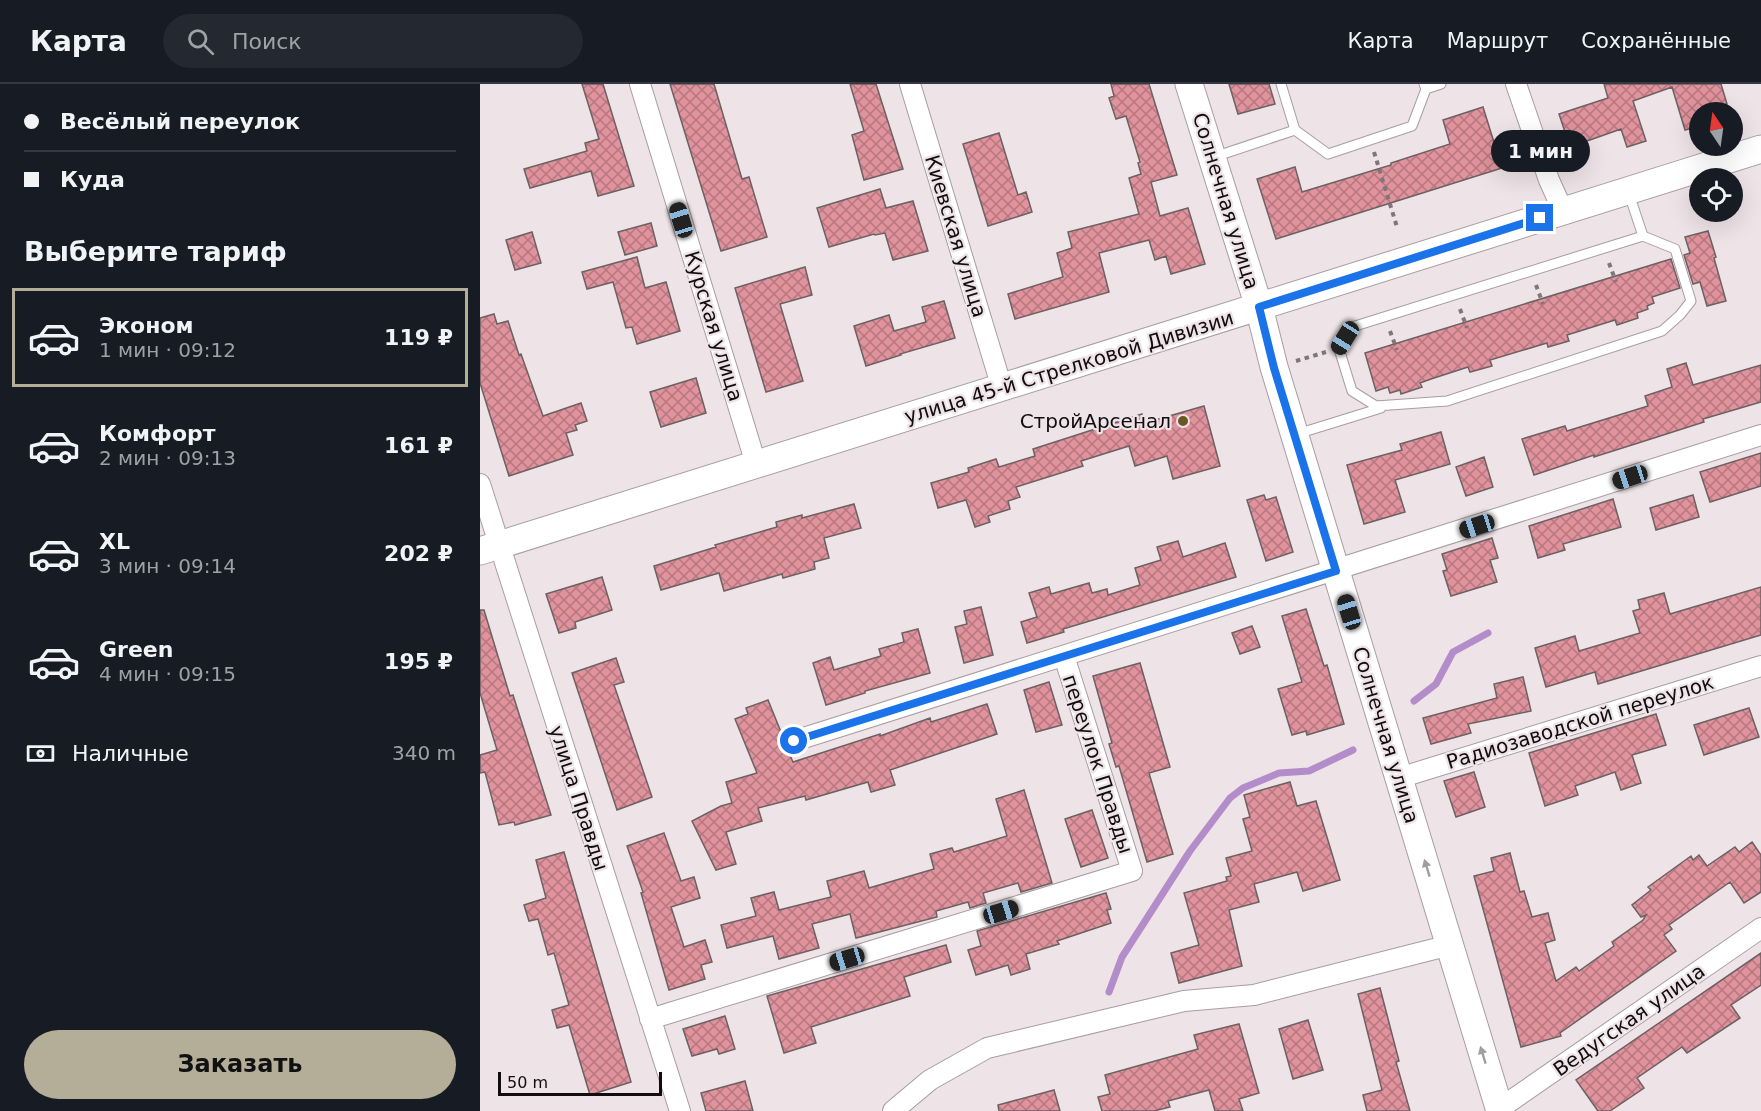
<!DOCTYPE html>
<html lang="ru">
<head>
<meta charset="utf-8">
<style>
  body { margin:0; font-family:"DejaVu Sans",sans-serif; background:#242831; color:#f1f3f6; height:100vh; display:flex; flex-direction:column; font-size:22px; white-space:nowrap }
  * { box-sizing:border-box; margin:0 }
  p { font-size:20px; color:#9ea1a6 }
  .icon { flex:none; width:33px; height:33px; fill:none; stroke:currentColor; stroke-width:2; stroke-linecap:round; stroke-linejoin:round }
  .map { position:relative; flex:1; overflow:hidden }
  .drawer { display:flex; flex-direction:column; background:#171b24; width:480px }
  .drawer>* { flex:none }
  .banner { display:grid; align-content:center; height:132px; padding:0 24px; background:#171b24 }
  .needle { width:39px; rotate:347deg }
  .tools { position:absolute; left:1209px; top:18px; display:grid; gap:12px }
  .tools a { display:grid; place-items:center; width:54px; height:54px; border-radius:50%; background:#171b24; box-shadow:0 6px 24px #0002; font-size:30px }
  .scale { position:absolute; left:18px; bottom:15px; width:164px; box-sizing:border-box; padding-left:6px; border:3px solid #110d0f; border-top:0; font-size:16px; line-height:21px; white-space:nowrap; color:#110d0f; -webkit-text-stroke:4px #eee3e7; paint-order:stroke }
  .end { position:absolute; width:27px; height:27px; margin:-14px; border:8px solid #1a73e8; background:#fff; box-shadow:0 0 0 3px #fff }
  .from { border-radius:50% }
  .bubble { position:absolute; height:42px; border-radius:21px; background:#171b24; box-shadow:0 6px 24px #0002; font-size:20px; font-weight:800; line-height:42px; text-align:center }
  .car { position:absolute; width:18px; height:36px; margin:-18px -9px; border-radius:8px; box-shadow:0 0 4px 2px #0007; background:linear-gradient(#222 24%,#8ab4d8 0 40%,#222 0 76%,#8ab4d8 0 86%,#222 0) }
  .banner b { display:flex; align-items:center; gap:21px; height:57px; font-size:22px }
  .banner b+b { border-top:2px solid #363941 }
  .banner i { width:15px; height:15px; background:#f1f3f6 }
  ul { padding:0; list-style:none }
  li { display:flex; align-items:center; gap:18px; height:99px; margin:0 12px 9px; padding:0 12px; border:3px solid transparent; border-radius:0px }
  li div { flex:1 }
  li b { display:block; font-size:22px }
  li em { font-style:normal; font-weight:800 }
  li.selected { border-color:#b4ad98 }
  li>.icon { width:54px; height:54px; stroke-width:1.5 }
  h2 { padding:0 24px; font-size:27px; line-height:72px }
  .pay { display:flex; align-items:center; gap:15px; height:66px; padding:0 24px; font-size:22px }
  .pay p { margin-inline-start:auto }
  .primary-button { display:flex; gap:12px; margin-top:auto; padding:12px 24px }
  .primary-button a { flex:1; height:69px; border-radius:36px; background:#b4ad98; color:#111; font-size:24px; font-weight:800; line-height:69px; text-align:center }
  header { display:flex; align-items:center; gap:36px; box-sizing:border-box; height:84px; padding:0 30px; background:#171b24; border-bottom:2px solid #363941 }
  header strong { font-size:28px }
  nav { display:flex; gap:33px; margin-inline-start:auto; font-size:21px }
  .search { width:420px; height:54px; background:#242831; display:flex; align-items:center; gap:15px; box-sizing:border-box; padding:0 21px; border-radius:33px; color:#9ea1a6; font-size:22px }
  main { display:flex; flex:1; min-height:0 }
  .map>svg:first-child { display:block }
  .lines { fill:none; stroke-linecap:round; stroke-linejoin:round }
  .stream { stroke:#b28dc9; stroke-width:7 }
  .building { fill:url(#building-cross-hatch); stroke:#6b6162; stroke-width:1.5 }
  .lane-casing { stroke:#a89da1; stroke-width:11 }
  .street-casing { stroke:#a89da1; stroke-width:22 }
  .secondary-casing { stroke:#a89da1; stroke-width:29 }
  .path { stroke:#7e7679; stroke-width:4; stroke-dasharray:4.5 4.5; stroke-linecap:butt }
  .lane { stroke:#fff; stroke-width:9 }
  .street { stroke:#fff; stroke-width:20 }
  .secondary { stroke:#fff; stroke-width:27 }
  .oneway { fill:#a09e9f }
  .route { stroke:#1a73e8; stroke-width:8 }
  .poi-dot { fill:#695725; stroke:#eee3e7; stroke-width:2 }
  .labels { text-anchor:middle; stroke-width:4.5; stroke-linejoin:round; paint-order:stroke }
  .street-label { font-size:20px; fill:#110d0f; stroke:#eee3e7 }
  .poi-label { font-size:20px; fill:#110d0f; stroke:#eee3e7; text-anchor:end }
</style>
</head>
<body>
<header>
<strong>Карта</strong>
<div class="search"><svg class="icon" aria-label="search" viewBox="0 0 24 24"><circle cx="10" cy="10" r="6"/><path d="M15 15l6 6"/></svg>Поиск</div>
<nav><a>Карта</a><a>Маршрут</a><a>Сохранённые</a></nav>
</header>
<main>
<section class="drawer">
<div class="banner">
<b><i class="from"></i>Весёлый переулок</b>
<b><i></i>Куда</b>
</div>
<h2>Выберите тариф</h2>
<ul>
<li class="selected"><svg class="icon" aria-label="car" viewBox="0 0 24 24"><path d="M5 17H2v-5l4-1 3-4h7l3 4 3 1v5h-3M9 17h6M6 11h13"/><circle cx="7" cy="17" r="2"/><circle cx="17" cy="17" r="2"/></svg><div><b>Эконом</b><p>1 мин · 09:12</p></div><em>119 ₽</em></li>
<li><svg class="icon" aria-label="car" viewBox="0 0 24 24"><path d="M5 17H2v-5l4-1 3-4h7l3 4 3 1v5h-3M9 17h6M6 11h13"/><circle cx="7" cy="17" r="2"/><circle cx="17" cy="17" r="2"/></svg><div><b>Комфорт</b><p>2 мин · 09:13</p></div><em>161 ₽</em></li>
<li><svg class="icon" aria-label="car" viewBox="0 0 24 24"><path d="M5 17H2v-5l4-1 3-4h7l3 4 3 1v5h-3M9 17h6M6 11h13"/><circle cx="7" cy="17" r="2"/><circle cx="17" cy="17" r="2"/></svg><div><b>XL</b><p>3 мин · 09:14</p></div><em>202 ₽</em></li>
<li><svg class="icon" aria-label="car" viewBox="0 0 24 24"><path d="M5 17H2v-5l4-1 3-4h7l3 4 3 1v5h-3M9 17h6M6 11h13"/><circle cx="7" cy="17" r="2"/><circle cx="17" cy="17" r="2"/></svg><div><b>Green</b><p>4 мин · 09:15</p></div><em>195 ₽</em></li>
</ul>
<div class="pay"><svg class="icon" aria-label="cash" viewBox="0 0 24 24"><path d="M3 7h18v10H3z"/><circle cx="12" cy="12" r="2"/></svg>Наличные<p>340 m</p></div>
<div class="primary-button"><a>Заказать</a></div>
</section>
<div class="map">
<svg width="1281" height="1027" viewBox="0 0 1281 1027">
  <defs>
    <pattern id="building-cross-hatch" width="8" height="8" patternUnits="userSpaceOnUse" patternTransform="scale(1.5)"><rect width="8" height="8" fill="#e1939d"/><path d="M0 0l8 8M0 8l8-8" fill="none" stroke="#b5767e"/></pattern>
  </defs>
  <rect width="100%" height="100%" fill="#eee3e7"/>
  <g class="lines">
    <path class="stream" d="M934,617L956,600L973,568L1008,549
      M629,908L642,873L710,767L750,714L763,704L799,689L829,687L873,666"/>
  </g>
  <path class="building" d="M102,0H123L154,102L118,112L111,87L50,104L44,85L107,67L105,59L119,55Z
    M190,0H234L262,95L269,93L287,153L241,167Z
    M370,0H396L423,85L384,96L372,51L384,47Z
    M631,0H669L697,91L671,98L680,132L708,124L725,180L691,190L686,172L675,176L669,156L619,169L629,208L535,235L528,210L583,193L577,169L592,164L588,148L659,130L649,94L661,90L658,79L660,78L646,32L636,35L629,14L634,12Z
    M749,0H789L795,20L758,30Z
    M1124,0H1241L1247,20L1231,24L1233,28H1220V42L1205,46L1192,3L1153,17L1166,57L1147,63L1141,45L1090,63L1079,30L1128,14Z
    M1003,23L1022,84L796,155L777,95L815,83L822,108L911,81V79L970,60L963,36Z
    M519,49L538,111L546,108L552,128L508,142L483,60Z
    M400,105L406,124L433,117L448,167L413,176L405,149L395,151L394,150L349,163L337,124Z
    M171,139L177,162L145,171L138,148Z
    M1228,147L1236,173L1234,174L1246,217L1227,222L1220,198L1213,200L1204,171L1210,169L1205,153Z
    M52,148L61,179L35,186L26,156Z
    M157,173L165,204L186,198L200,247L157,260L152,243L146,244L133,198L107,205L102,188Z
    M1191,175L1200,204L1172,213L1174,219L1167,222L1168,225L1157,229L1158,234L1137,241L1135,236L1087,251L1089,257L1068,263L1067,259L1010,276L1012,282L990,288L988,283L951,295L940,299L942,303L921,310L920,306L910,309L908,303L896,307L885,269Z
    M325,183L332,211L300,220L323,297L286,308L255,204Z
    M464,217L475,254L420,270L421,271L386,282L374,242L409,231L414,247L446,238L442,223Z
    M14,230L17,240L28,237L39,271L41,270L63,332L101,319L107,337L95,341L97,346L86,349L93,371L29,392L0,299V234Z
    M1206,279L1213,301L1281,281V318L1223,335L1224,338L1155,360L1114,373V371L1054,391L1042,355L1085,342L1087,347L1168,322L1165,312L1192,303L1187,285Z
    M216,294L226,329L181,343L170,308Z
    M724,322L740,382L693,395L687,372L655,382L649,362L601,377L603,382L536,403L540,413L528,417L530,425L508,432L510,438L495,443L486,416L458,424L451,399L489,388L488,384L516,375L519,383L555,372L553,365L662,330L665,339Z
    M961,348L970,380L915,396L925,428L884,440L867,381L922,366L920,360Z
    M1281,369V402L1230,418L1220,388Z
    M1004,373L1013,403L986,412L976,383Z
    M784,411L786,416L796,413L813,468L786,477L767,416Z
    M1213,411L1219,433L1176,446L1170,424Z
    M1133,415L1141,443L1083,460L1085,466L1058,474L1049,442Z
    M374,420L381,444L344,454L349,474L334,478L335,485L303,494L302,490L244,507L239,489L181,506L174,482L236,463L235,461L297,443L296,438L322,431V434Z
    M1012,454L1018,474L1010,476L1017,498L971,512L963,487L967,486L962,470Z
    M698,457L703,473L745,459L756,493L583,545L584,548L547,559L541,538L557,533L549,509L569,503L571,510L609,499L612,509L627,505L628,511L660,501L655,484L681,476L677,463Z
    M122,493L132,526L95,538L96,544L79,549L66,510Z
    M1281,503V551L1118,600L1115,588L1066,603L1055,564L1095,552L1099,567L1160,549L1153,527L1160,525L1158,516L1184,509L1190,530Z
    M501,523L513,571L484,579L475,543L487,540L484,527Z
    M826,525L844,582L847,581L864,640L827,651L826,647L812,651L798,605L822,598L802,532Z
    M0,526H4L30,612L33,611L71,731L35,741L34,738L19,741L5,688L0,689V671L17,666L0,609Z
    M772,542L780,563L760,570L752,549Z
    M438,545L450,589L385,607V609L346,621L333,579L350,573L354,586L401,572L399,565L424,558L422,549Z
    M136,574L144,598L134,601L172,713L137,726L92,589Z
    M660,579L690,683L669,689L693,770L667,778L639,682L636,683L629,660L632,659L613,592Z
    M1043,593L1051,627L988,640L991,649L951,660L943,634L1017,614L1014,600Z
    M569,598L582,641L556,648L544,606Z
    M288,616L303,653V661L308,667L313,678L400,650V652L450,634L451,638L507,620L517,650L410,686L415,701L391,708L388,698L326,716L325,712L278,724L282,737L246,748L256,780L236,786L212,737L241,722L252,719L246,698L277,689L255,635L268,630L266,624Z
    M1269,624L1279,653L1224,671L1214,641Z
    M1176,630L1186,661L1152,671L1161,699L1141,706L1135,688L1095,702L1098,711L1065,722L1049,669Z
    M994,688L1005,723L976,733L964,697Z
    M810,698L817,722L836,717L860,796L823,807L817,788L774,800L779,818L749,826L762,882L699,899L691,869L719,861L704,809L747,797L746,793L751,792L746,774L772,767L763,735L770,733L764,711Z
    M544,706L572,799L541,808L538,799L503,809L506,819L490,824L488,818L456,827L457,833L376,854L370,830L332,840L339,864L299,875L293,852L247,864L241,841L276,832L271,814L294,808L299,826L351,813L347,797L384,787L389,804L454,785L450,770L472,764L474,768L527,752L516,715Z
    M612,726L628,774L601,783L585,735Z
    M184,749L201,797L214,793L220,814L191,823L204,863L225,856L232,878L221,881L225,895L189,906L161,809L163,808L147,762Z
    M1272,758L1281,771V808L1264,819L1250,798L1189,841L1192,845L1184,851L1196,867L1080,949L1081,952L1041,963L994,792L1014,787L1011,774L1030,769L1040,808L1044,807L1052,833L1068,829L1075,856L1065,859L1076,897L1096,883L1099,887L1134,862L1132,858L1163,836L1166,831L1161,833L1152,821L1171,806L1168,803L1211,772L1213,776L1219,771L1227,782L1255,763L1259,768Z
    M84,768L151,998L110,1011L89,941L77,944L72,926L89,921L74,869L68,871L58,835L49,837L44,821L66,814L56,776Z
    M626,809L631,825L627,826L631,839L577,857L579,860L546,870L550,885L531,891L528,881L496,891L488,866L501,862L497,847Z
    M466,861L471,878L424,893L430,912L331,943L336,959L304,969L287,912Z
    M1281,869V901L1251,921L1260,934L1207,969L1202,963L1157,994L1164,1004L1130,1027H1118L1096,996Z
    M900,904L919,977L916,978L930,1027H887L883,1011L902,1006L878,910Z
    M245,932L255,965L239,970L237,965L212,972L203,945Z
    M828,936L843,986L813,995L799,945Z
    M759,940L779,1009L759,1015L763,1027H735L729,1006L688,1017L690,1023L674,1027H622L618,1013L630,1010L625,991L718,965L714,951Z
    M265,997L273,1027H226L221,1009Z
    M574,1006L580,1027H519L518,1021Z"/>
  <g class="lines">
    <defs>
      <path id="lane" d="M801,0L815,46L848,70L932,42L946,5L944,0
        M946,5L961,0
        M734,73L815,46
        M1149,110L1163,152L872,243L859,265L872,307L896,322L967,317L1182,247L1200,231L1211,217L1195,165L1163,152
        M817,350L901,324"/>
      <path id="street" d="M160,0L276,380
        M430,0L522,304
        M1036,0L1069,96L1083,127
        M0,400L200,1027
        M314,657L1281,351
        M919,694L1281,582
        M170,935L652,787L584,572
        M413,1027L450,996L507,964L704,917L774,911L970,861
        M1016,1027L1281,844"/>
      <path id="secondary" d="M709,0L779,223L794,283L1020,1027
        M0,467L1281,65"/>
    </defs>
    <use href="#lane" class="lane-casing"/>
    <use href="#street" class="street-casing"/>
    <use href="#secondary" class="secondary-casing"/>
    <path class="path" d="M894,68L917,143
      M1129,179L1136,198
      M1056,201L1063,220
      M980,225L987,244
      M910,247L917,266
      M816,277L846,268"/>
    <use href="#lane" class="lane"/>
    <use href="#street" class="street"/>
    <use href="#secondary" class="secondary"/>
  </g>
  <defs><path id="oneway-solid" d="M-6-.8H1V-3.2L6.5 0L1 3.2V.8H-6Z" transform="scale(1.5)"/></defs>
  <g class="oneway">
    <use href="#oneway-solid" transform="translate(947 784) rotate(-107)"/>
    <use href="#oneway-solid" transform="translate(1003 971) rotate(-107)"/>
  </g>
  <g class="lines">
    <path class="route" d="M314,657L856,487L794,284L779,223L1060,134"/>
  </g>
  <circle class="poi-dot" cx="703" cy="337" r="6"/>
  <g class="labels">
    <g class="street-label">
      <text transform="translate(746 117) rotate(73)" y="7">Солнечная улица</text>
      <text transform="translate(476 152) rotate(73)" y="7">Киевская улица</text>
      <text transform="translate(234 242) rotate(73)" y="7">Курская улица</text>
      <text transform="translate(589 283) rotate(-17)" y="7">улица 45-й Стрелковой Дивизии</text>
      <text transform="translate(1100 638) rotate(-17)" y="7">Радиозаводской переулок</text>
      <text transform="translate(906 651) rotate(73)" y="7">Солнечная улица</text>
      <text transform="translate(618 680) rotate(72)" y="7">переулок Правды</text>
      <text transform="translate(99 714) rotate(72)" y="7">улица Правды</text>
      <text transform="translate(1149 936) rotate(-35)" y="7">Ведугская улица</text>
    </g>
    <g class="poi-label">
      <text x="691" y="344">СтройАрсенал</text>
    </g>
  </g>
</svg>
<div class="tools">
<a><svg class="needle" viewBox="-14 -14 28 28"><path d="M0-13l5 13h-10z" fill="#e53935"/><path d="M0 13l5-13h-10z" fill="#9ea1a6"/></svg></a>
<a><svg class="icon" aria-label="locate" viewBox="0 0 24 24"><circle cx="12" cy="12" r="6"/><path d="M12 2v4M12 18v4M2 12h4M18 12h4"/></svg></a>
</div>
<div class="scale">50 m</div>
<i class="end from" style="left:314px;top:657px"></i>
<i class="end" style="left:1060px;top:134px"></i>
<div class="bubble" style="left:1011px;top:46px;width:99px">1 мин</div>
<i class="car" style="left:201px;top:136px;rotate:343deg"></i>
<i class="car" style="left:865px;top:254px;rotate:212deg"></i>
<i class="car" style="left:1150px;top:393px;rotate:252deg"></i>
<i class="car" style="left:997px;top:442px;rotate:252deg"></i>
<i class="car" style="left:869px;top:528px;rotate:343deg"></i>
<i class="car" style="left:521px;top:828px;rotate:73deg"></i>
<i class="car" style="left:367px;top:875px;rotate:253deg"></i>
</div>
</main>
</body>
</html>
